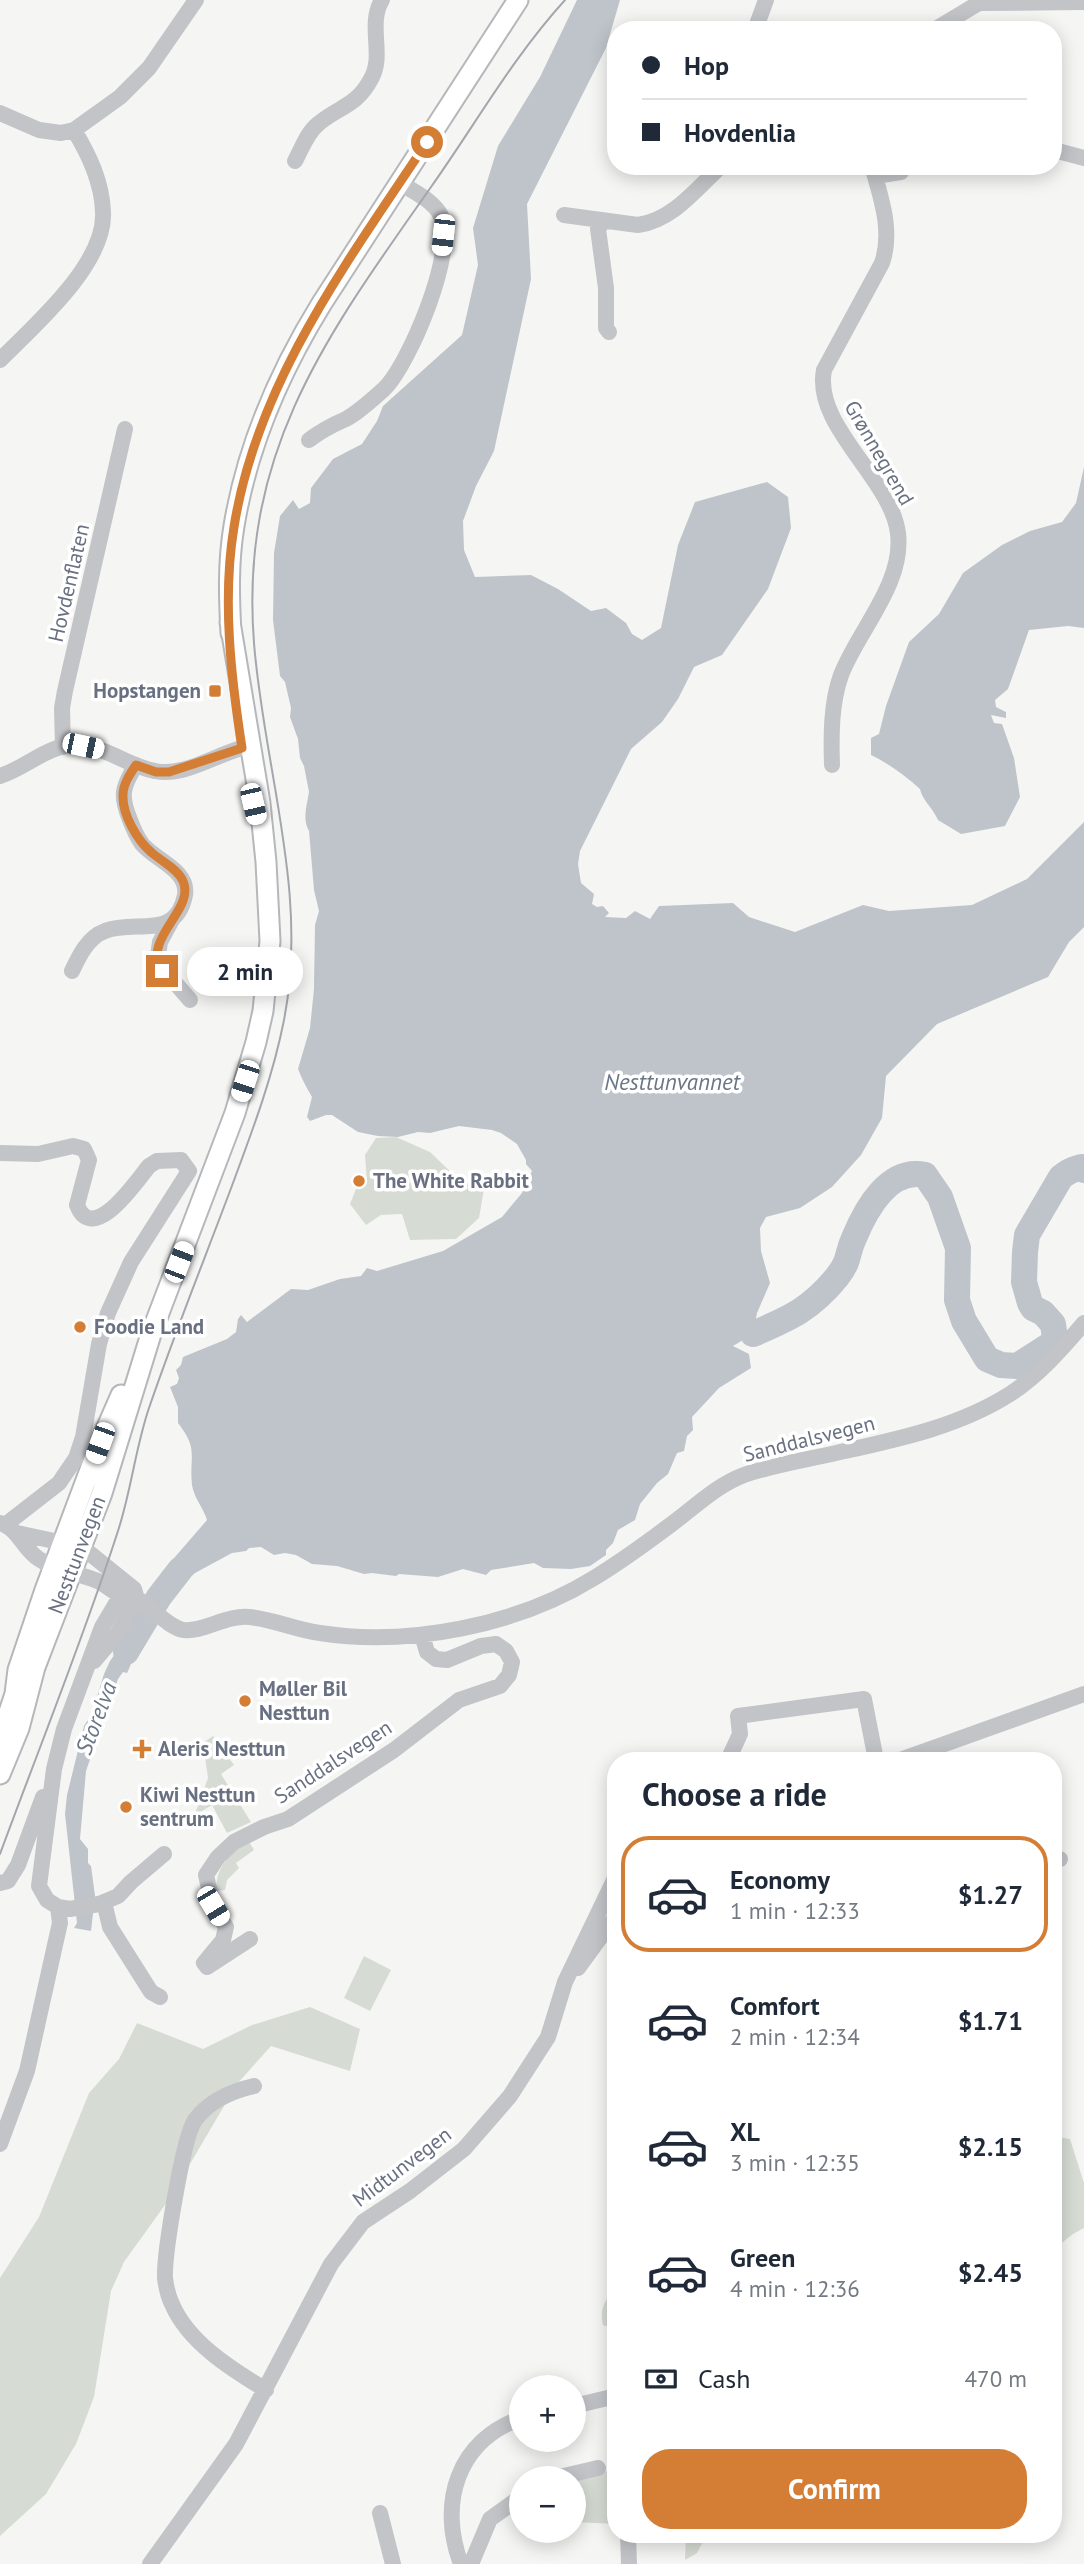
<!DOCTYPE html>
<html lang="en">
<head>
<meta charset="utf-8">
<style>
  body { margin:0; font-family:"PT Sans",sans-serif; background:#f2f2f3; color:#1f2937; height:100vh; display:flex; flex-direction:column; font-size:26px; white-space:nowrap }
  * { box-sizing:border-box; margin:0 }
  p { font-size:23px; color:#747a83 }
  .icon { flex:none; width:38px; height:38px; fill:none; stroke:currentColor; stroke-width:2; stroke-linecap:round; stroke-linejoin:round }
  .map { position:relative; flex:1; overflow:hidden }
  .panel { position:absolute; left:607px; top:1752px; width:455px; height:791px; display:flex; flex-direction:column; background:#fff; border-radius:28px; box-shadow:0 4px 18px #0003 }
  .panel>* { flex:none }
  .top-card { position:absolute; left:607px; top:21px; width:455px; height:154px; border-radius:28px; box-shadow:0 4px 18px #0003; display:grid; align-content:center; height:154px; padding:0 35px; background:#fff }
  .tools { position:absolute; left:509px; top:2375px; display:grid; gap:14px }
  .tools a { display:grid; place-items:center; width:77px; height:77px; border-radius:50%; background:#fff; box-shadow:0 4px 18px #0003; font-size:35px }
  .end { position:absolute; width:32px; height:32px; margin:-16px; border:9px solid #d47e35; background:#fff; box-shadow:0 0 0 4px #fff }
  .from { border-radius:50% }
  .bubble { position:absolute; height:49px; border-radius:24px; background:#fff; box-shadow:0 4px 18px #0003; font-size:23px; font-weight:600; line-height:49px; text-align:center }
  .car { position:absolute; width:21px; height:42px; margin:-21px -10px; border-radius:9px; box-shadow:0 0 5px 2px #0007; background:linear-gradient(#fff 24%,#345 0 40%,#fff 0 76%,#345 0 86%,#fff 0) }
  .top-card b { display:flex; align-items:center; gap:24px; height:66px; font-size:26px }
  .top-card b+b { border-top:2px solid #e0e1e3 }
  .top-card i { width:18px; height:18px; background:#1f2937 }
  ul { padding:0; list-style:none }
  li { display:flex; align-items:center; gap:21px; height:116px; margin:0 14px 10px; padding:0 21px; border:4px solid transparent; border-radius:28px }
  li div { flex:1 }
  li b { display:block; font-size:26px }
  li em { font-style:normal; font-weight:600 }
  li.current { border-color:#d47e35 }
  li>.icon { width:63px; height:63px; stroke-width:1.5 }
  h2 { padding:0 35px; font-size:32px; line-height:84px }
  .pay { display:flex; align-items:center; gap:18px; height:77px; padding:0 35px; font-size:26px }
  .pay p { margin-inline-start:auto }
  .primary-button { display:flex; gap:14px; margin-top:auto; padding:14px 35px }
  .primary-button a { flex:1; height:80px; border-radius:28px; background:#d47e35; color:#fff; font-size:28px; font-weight:600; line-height:80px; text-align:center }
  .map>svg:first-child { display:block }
  .green { fill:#d6dcd4 }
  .water { fill:#bec4ca }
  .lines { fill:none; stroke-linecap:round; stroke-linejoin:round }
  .river { stroke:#bec4ca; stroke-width:26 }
  .major-casing { stroke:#b5b7bb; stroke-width:23 }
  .minor { stroke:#c2c4c8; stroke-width:16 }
  .major { stroke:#fff; stroke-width:19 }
  .tram { stroke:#a3a6ac; stroke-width:2 }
  .route { stroke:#d47e35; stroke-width:9 }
  .poi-dot { fill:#d47e35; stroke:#fff; stroke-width:2.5 }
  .labels { text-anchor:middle; stroke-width:7; stroke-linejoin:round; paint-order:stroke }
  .street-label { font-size:21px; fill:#687081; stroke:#fff }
  .poi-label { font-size:21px; font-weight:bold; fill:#687081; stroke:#fff; text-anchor:start }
  .water-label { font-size:23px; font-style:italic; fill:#697685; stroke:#fff }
</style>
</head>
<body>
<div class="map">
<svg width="1084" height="2564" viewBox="0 0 1084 2564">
  <rect width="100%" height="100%" fill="#f5f6f3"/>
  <path class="green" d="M396,1137L430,1152L455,1176L484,1189L479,1218L456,1239L410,1240L402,1214L381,1215L366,1225L350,1204L356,1189L367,1181L365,1155L376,1138Z
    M213,1736L234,1765L221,1774L251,1822L227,1833L212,1805L199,1813L196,1811L208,1778L203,1743Z
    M248,1840L254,1850L236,1863L239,1868L227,1880L225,1890L216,1891C216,1865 230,1855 248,1840Z
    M364,1956L391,1970L370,2011L344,1998Z
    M310,2007L360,2029L350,2071L271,2046L237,2084L170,2198L124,2262L111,2291L94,2397L76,2444L46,2494L0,2536V2278L39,2217L89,2093L119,2059L137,2023L203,2049L252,2025Z
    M1054,2136L1070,2139L1084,2183V2228L1073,2234L1054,2249Z
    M616,2288V2322L609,2327L603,2325C599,2309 605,2299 616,2288Z
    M605,2471L616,2473V2524L574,2522V2478Z
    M686,2534H707L697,2553L685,2560Z"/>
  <path class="water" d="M577,0H620L606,48L527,204L531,279L494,451L476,486L463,521L464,550L475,577L531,575L558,589L591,611L606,608L626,623L632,634L642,640L661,628L678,545L695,502L767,482L788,497L791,528L768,589L722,655L694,667L678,699L662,722L631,749L580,851L578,864L581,883L594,894L592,904L597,907L603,906L609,913L605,917L626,918L635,911L650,919L659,906L733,903L749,917L795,932L863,905L889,911L972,905L1027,879L1084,822V927L1069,942L1048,977L937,1024L886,1076L882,1118L861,1155L832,1187L800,1208L766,1217L760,1228L761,1251L770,1283L757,1313L753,1334L733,1346L749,1354L751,1368L719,1388L692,1417L693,1430L687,1436L684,1451L677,1453L668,1474L657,1483L640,1504L635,1520L618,1530L613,1543L606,1550V1555L590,1566L571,1569L543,1568L534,1563L491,1570L486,1575L463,1569L438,1577L399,1574L396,1576L372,1573L364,1574L337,1566L312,1564L296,1555L285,1553L274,1555L261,1547L249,1548L246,1551L232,1553L195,1573L165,1601L154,1593L162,1572L207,1520C204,1509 194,1498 192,1485C189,1455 199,1450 178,1423V1407L170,1387L177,1384L179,1378L176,1370L181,1365L183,1357L227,1339L236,1332L238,1319L241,1315L247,1322L291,1289L308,1290L340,1279L361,1276L367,1268L377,1271L443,1251L502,1217L522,1193L532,1171L526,1164V1160L517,1144L501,1133L492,1130L459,1126L430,1133L418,1132L398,1137L378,1136L358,1132L332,1115H326L310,1121L307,1117L312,1097C306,1087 302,1079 298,1069L310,1028L314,989L315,925L319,911L314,890L309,831C302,819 307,805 309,792L304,766L300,758L298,739L290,717L291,708L285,682L280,676L273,620L274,553L280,516L293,500L299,509L310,503L311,488L333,459L362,444L377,421L383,406L462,335L478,265L473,228L498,146L540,77Z
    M1084,467V628L1068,626L1029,630L1008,689L995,700L996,707L1006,712V718L991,715L994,723L1002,724L1014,758L1020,797L1005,826L961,834L938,820C933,808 922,800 920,789C905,775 889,764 871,755V738L879,734L886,706L909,642L939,614L963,573L1002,545L1030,531L1062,522L1076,503Z
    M143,1622L151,1627C134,1637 136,1657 127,1673L123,1672L118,1679L86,1771L80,1839L88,1849V1863L91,1866L95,1896L91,1931L74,1928L77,1923L65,1814L67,1795L84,1726L92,1713L104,1674L110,1661L137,1623Z"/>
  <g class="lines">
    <path class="river" d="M753,1334C790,1318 811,1309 837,1277C851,1259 846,1255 854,1238C866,1209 889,1167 925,1175L940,1197L958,1248L957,1300L964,1321L987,1359L1001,1365L1017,1366L1050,1345L1055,1338L1053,1324L1043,1313L1033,1308L1030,1303L1024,1282L1025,1252L1027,1235L1061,1177C1068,1171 1073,1169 1081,1167L1084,1170
      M126,1652L159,1597L180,1570"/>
    <defs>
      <path id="major" d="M231,633C229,597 228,562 234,526C247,447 280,371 322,303L518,0
        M0,1739L15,1694L18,1670L45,1590L100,1443L121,1395
        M0,1774L19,1728L35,1667L102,1493L151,1334L235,1113L256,1042L263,1011L270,941L266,862L260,803L230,622"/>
    </defs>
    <use href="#major" class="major-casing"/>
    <path class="minor" d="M755,30L766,0
      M934,30L979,3L1084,2
      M0,113L39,130L61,133L74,130L120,97L149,68L196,0
      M1054,150L1084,158
      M295,161C302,148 307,133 318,124C339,106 356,107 371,79C385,55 367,25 382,0
      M875,176L901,172
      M564,215L638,225C673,220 696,189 721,166
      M603,221L598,229L606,288V328L609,332
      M0,360C34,326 106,264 103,212C102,182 89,155 74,130
      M309,440C322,430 332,425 346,419C359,412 373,399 384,389C409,365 458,249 441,216C434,201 413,191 400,183
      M63,747L62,708L65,691L125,429
      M832,765C831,736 831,703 841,675C859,629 904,584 898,533C891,478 813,426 824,370L882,263C893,231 881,198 872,166
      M0,776C24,769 48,745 74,745C103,744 127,766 155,771C184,777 215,755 242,748
      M173,918L160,942L157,962L190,1000
      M72,971C79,956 88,937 105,931C135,919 176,941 185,895C189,870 155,860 142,844C137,837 133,828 130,820C120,796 122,787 136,765
      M0,1153L38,1154L73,1146L84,1149L89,1160L77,1205C93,1247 138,1179 149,1166L157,1161L181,1160L189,1171L131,1262L108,1313L99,1344L83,1437L76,1458L59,1483L5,1525
      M0,1523C19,1529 23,1549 39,1559C57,1572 76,1572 95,1580C105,1583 112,1592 121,1595C127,1598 133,1598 139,1600C153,1608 169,1628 184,1630C204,1632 226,1615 249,1617C273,1619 296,1630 320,1633C409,1647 518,1625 594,1578C620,1562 645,1544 669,1526C694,1508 715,1486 744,1475C770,1466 799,1461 827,1455C889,1441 955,1429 1010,1394C1038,1376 1062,1349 1084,1323
      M17,1533L82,1547L134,1589L137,1599
      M121,1595L102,1627L64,1729L54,1769L39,1886L47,1900L58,1907L70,1909L99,1904L118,1896L131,1882L164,1854
      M94,1661L116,1635L137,1599
      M728,1760L740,1734L738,1716L864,1699L875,1755
      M900,1760L1084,1694
      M1054,1860L1060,1859
      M0,1883L8,1881L18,1865L43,1797
      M104,1902L110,1927L151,1992L160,1997
      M250,1939L207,1967L204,1963L223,1940L226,1927L213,1906L206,1875L218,1857L234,1842L264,1827L288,1819L394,1750L459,1700L500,1686L509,1675L512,1662L506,1651L496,1644L481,1646L447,1660L436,1659L427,1652L422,1635
      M578,1968L616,1916
      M254,2086C232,2091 209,2101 195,2120C183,2137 164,2254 165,2278C166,2286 168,2296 172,2304C188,2342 231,2369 266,2390
      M0,2144L27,2071L57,1936L60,1923L58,1907
      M574,2406L616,2396
      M555,2478L598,2468
      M380,2513L393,2564
      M628,2534L629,2564
      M150,2564L236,2444L331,2264L363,2222L410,2191L464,2149L510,2096L548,2037L565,1982L616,1876
      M461,2564C438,2504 457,2440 522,2418
      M471,2564L490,2519L522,2496"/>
    <use href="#major" class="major"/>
    <path class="tram" d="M0,1854C39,1748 82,1642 117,1534C131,1493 135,1449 149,1408C175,1332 205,1258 233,1183C253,1129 273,1076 284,1020C309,892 264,770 254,643C239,452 327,335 431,187C475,125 513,57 565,0"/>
  </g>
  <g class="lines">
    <path class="route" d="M162,971C141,938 196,910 183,881C178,869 161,861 151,852C137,840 122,814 123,795C123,784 130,774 136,765L156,772H169L242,748C231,677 222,599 234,527C257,382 348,261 427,142"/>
  </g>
  <g class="poi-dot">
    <rect x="208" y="684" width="14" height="14" rx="3.5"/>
    <circle cx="359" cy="1181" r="7"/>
    <circle cx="80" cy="1327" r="7"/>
    <circle cx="245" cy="1701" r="7"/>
    <path d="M138.5 1738.5h7v7h7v7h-7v7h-7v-7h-7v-7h7z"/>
    <circle cx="126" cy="1807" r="7"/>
  </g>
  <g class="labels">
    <g class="street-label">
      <text transform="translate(879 453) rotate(60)" y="7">Grønnegrend</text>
      <text transform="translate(69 583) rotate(-77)" y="7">Hovdenflaten</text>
      <text transform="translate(809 1439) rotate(-14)" y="7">Sanddalsvegen</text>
      <text transform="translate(77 1555) rotate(-69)" y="7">Nesttunvegen</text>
      <text transform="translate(333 1762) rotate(-33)" y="7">Sanddalsvegen</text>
      <text transform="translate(402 2167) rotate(-37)" y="7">Midtunvegen</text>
    </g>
    <g class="poi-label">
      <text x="201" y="698" text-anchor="end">Hopstangen</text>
      <text x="373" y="1188">The White Rabbit</text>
      <text x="94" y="1334">Foodie Land</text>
      <text x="259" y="1696">Møller Bil<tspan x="259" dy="24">Nesttun</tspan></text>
      <text x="158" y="1756">Aleris Nesttun</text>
      <text x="140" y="1802">Kiwi Nesttun<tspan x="140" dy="24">sentrum</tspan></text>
    </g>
    <g class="water-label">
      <text x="672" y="1090">Nesttunvannet</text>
      <text transform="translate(96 1718) rotate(-69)" y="8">Storelva</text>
    </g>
  </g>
</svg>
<div class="tools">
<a>+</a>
<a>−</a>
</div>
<i class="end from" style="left:427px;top:142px"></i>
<i class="end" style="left:162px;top:971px"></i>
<div class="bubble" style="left:187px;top:947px;width:116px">2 min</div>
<i class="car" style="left:443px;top:235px;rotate:186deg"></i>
<i class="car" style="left:83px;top:746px;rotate:102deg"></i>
<i class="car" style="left:253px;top:804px;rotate:167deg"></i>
<i class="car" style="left:245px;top:1081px;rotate:198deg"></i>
<i class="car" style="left:179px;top:1262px;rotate:21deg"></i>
<i class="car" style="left:100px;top:1443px;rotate:200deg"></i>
<i class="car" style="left:213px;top:1906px;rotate:149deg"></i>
<div class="top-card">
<b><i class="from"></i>Hop</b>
<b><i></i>Hovdenlia</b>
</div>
<section class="panel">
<h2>Choose a ride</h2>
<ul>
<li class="current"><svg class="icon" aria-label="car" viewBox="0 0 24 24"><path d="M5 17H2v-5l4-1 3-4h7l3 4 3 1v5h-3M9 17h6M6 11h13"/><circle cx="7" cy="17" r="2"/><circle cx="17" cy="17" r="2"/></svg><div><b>Economy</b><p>1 min · 12:33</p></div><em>$1.27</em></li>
<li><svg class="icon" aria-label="car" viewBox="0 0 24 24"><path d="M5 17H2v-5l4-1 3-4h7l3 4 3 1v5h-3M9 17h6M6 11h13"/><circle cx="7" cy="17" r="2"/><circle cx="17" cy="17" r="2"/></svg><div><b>Comfort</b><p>2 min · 12:34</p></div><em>$1.71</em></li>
<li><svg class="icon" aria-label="car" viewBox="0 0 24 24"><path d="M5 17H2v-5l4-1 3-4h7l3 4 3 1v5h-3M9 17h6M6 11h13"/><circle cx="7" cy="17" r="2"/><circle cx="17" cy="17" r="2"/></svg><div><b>XL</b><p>3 min · 12:35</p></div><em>$2.15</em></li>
<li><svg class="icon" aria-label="car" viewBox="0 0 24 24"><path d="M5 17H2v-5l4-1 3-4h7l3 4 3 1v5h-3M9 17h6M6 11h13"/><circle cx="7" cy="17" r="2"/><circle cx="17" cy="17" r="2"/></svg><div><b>Green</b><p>4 min · 12:36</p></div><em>$2.45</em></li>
</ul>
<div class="pay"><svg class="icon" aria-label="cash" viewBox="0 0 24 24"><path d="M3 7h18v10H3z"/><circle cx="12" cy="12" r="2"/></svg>Cash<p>470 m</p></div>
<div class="primary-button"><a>Confirm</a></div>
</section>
</div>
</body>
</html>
